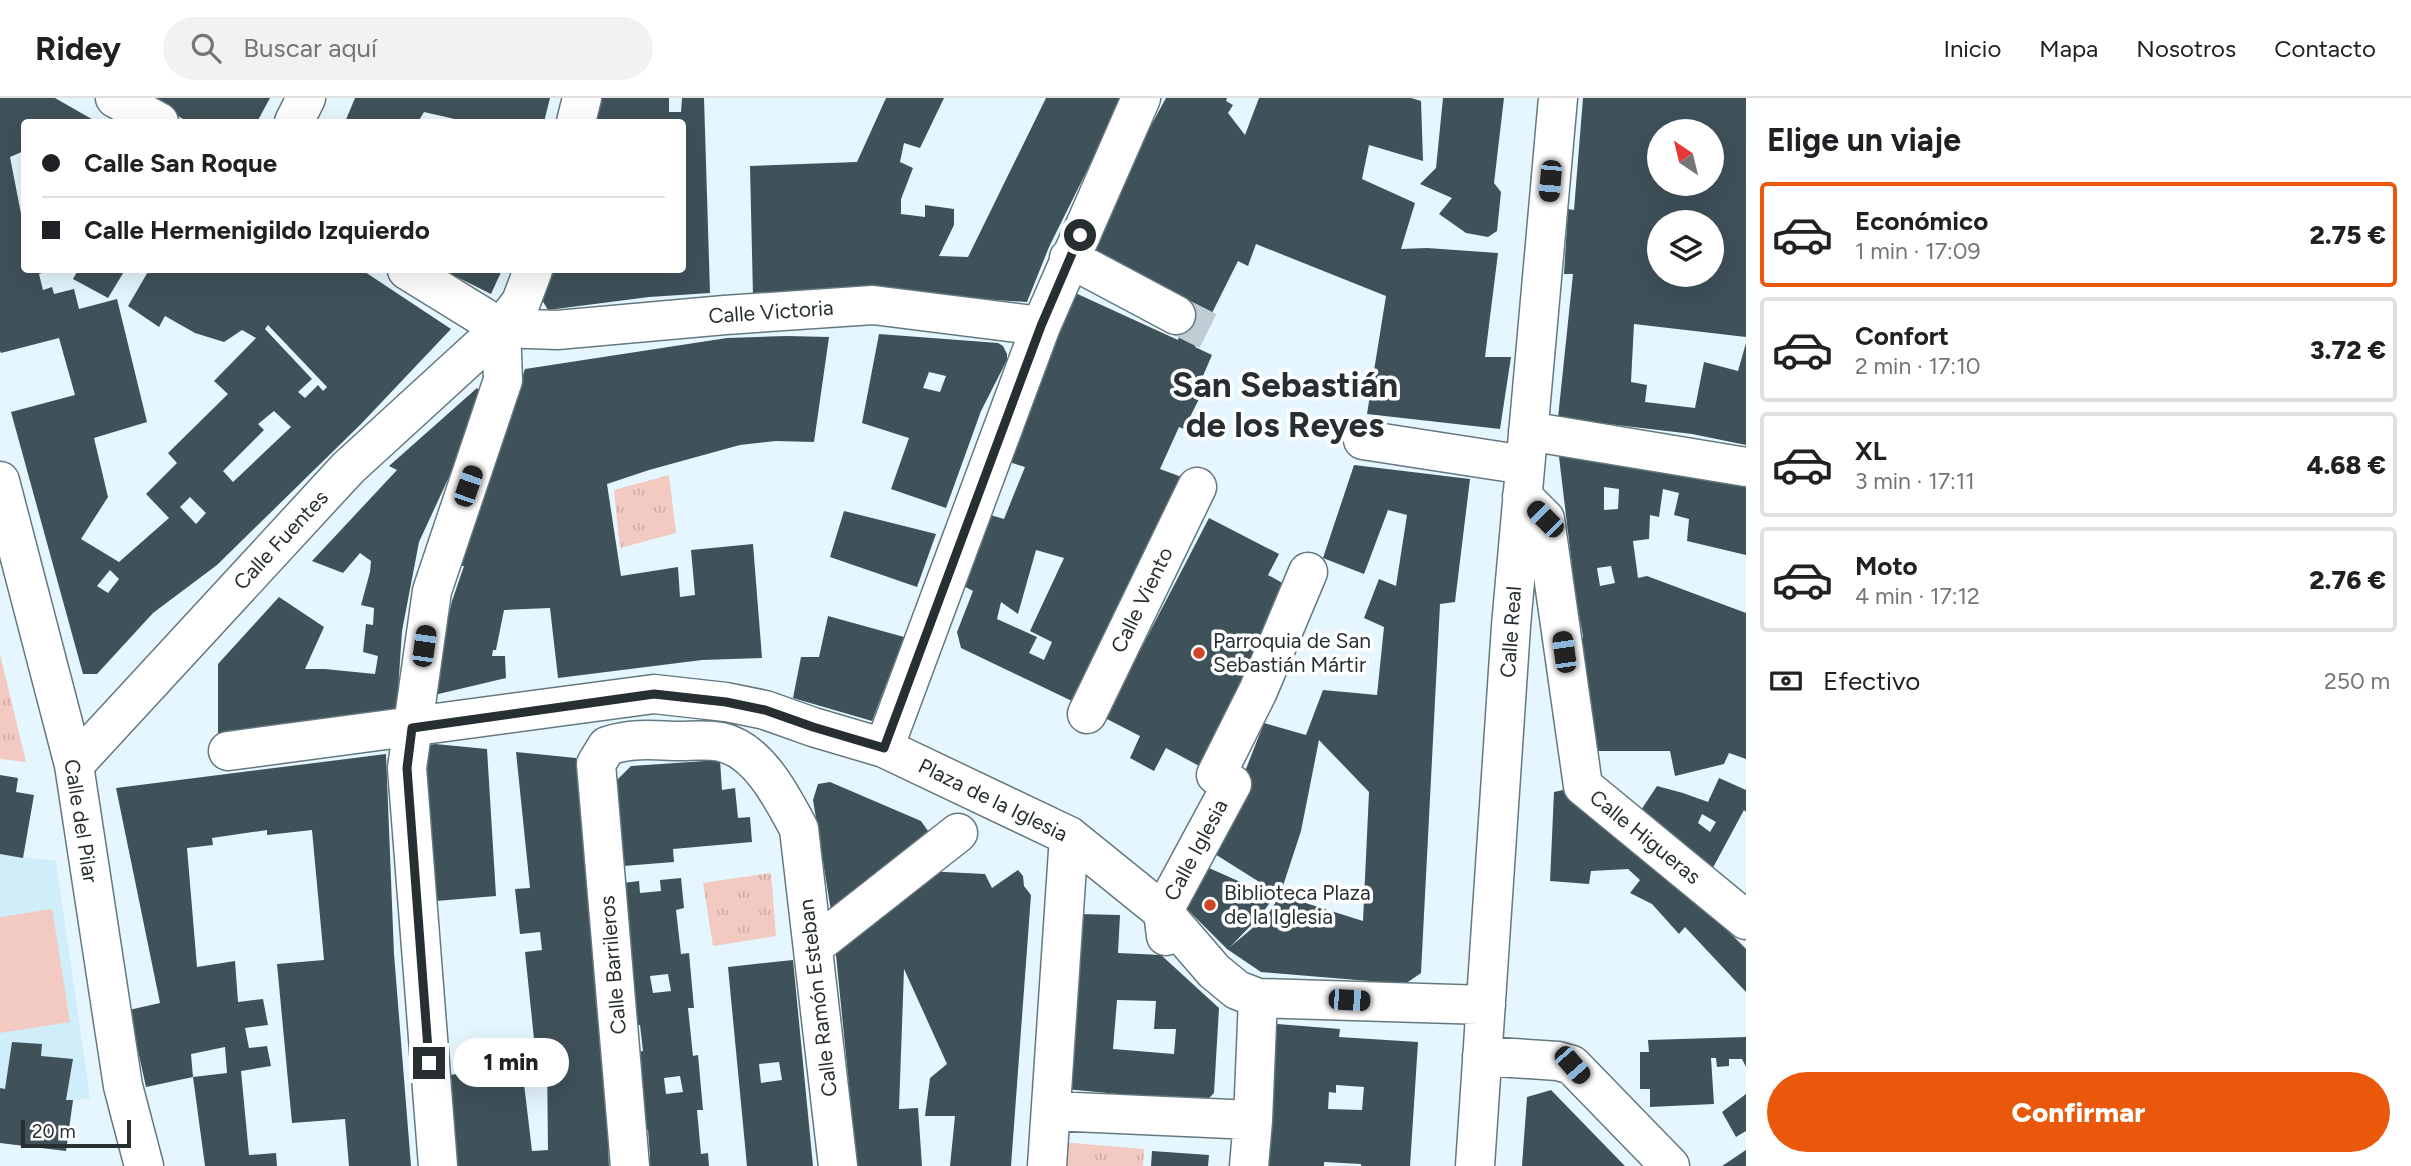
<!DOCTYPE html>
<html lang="es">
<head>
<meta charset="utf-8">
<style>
  body { margin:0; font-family:Figtree,sans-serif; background:#f2f2f2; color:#202124; height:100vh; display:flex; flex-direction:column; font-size:26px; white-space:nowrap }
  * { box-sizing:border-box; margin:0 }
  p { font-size:23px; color:#757577 }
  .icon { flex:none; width:38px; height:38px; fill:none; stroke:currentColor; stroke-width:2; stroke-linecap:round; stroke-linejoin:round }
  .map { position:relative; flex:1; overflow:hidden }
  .sheet { display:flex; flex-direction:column; background:#fff; width:665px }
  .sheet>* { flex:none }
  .hud { position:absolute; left:21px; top:21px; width:665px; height:154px; border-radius:7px; box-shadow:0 7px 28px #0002; display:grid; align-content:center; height:154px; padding:0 21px; background:#fff }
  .needle { width:46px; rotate:325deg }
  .fabs { position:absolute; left:1647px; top:21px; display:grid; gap:14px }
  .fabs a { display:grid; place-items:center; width:77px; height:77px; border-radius:50%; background:#fff; box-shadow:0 7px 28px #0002; font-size:35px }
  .scale { position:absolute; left:21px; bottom:18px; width:110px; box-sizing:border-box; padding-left:7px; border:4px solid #272f32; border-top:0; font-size:19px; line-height:24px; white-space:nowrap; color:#272f32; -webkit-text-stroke:5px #fff; paint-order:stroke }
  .end { position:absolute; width:32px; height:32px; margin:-16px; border:9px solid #272f32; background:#fff; box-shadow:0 0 0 4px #fff }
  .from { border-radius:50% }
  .bubble { position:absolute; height:49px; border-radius:24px; background:#fff; box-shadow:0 7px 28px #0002; font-size:23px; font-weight:800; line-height:49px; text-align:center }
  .car { position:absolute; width:21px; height:42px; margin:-21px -10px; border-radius:9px; box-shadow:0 0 5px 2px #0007; background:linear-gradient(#222 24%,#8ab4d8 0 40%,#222 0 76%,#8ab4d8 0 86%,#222 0) }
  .hud b { display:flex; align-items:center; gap:24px; height:66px; font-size:26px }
  .hud b+b { border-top:2px solid #e0e0e0 }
  .hud i { width:18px; height:18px; background:#202124 }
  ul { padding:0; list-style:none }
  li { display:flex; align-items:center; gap:21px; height:105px; margin:0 14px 10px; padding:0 7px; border:4px solid #e0e0e0; border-radius:7px }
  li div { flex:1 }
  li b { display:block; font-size:26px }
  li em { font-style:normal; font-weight:800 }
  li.current { border-color:#ea580c }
  li>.icon { width:63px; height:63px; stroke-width:1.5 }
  h2 { padding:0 21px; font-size:32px; line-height:84px }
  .pay { display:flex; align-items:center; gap:18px; height:77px; padding:0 21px; font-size:26px }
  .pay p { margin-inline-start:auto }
  .cta { display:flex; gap:14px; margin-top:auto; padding:14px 21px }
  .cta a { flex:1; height:80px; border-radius:42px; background:#ea580c; color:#fff; font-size:28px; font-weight:800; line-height:80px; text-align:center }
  header { display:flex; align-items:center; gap:42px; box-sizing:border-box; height:98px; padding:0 35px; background:#fff; border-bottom:2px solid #e0e0e0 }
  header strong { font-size:33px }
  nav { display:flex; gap:38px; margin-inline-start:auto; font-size:24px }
  .search { width:490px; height:63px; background:#f2f2f2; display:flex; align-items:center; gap:18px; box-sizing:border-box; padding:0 24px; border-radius:38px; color:#757577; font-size:26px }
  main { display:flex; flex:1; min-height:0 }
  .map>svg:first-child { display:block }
  .built { fill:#d0edfa }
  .green { fill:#f3cac1 }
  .park { fill:url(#park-tufts) }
  .building { fill:#3f5159; fill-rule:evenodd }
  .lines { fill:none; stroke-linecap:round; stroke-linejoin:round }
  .minor-tunnel { stroke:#bfced5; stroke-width:38; stroke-dasharray:38 19; stroke-linecap:butt }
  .minor-casing { stroke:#657880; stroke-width:41 }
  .minor { stroke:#fff; stroke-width:38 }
  .route { stroke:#272f32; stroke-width:9 }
  .poi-dot { fill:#d04528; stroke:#fff; stroke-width:2.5 }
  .labels { text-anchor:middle; stroke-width:7; stroke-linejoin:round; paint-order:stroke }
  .street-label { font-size:21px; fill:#272f32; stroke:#fff }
  .poi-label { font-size:21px; fill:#272f32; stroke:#fff; text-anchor:start }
  .town-label { font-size:35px; font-weight:bold; fill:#272f32; stroke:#fff }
</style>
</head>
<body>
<header>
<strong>Ridey</strong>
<div class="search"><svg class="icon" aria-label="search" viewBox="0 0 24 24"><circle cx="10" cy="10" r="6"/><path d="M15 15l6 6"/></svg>Buscar aquí</div>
<nav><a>Inicio</a><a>Mapa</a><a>Nosotros</a><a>Contacto</a></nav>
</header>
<main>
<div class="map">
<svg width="1746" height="1068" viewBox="0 0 1746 1068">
  <defs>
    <pattern id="park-tufts" width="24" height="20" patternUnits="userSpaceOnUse" patternTransform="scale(1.75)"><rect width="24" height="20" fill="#f3cac1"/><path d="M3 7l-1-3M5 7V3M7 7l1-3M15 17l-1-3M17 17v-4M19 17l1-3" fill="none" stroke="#d0aea6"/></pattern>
  </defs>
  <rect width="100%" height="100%" fill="#e5f6fe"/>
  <path class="built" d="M0,756L56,763L90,1000L73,1003L66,1053L0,1045Z"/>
  <path class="green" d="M52,811L70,924L0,935V819Z"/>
  <path class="park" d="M669,377L676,435L620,450L614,392Z
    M0,556L26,664L0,661Z
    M771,775L776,838L713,848L703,785Z
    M1061,1044L1144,1051L1143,1068H1059Z"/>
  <path class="building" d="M0,0H55L97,24H24V53L10,59L24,131V172H50L39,176L43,192L52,189L54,196L74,191L79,211L117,201L147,324L94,340L108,399L81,441L119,464L169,420L146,396L177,365L168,355L228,296L214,283L256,240L242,232L224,244L195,235L165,218L159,229L128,208L149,172H362L451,231L361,326L217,467L153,515L97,576H83L11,314L75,297L59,240L1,255L0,253ZM268,227L327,289L323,293L318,287L305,300L298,294L312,281L265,231ZM274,313L291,329L233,384L223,373L264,332L258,326ZM190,399L206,415L196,426L180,409ZM110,472L119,481L108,495L97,488Z
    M148,0H270L257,24H188Z
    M355,0H550L544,24H468L424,14L418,24H345Z
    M594,0H669V14H681L682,0H704L710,195L649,199L548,212L542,202L552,172H682V24H589Z
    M886,0H944L920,50L904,45L900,64L913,70L901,101V116L925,119V107L954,111V127L939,158L968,159L1046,0H1123L1049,149L1027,204L904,196L753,198L750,68L857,64Z
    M1166,0H1227L1226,3L1233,7L1228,15L1245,37L1259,0H1411L1421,3L1423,63L1369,47L1362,81L1415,105L1401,151L1427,150L1498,155L1485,259H1511L1500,331L1367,316L1386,198L1256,146L1248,168L1238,163L1195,249L1212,257L1196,294L1201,297L1184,331L1179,329L1160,371L1187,381L1072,603L961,550L957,534L973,493L962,487L987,416L1004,421L1025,369L1002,362L1071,193L1178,242L1188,208L1088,152L1130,66ZM1036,452L1064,460L1030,533L1052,544L1044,562L1029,555L1037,539L997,521L1001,504L1018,516Z
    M1443,0H1504L1494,85L1501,94L1497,133L1488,139L1466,135L1439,116L1452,100L1420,86L1436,70Z
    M1583,0H1746V239L1634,226L1631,284L1647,287L1645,304L1695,310L1704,264L1738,273L1746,245V347L1692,336L1558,320L1573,176H1564L1568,111L1574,112ZM1659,33H1712V86H1659ZM1659,124H1712V177H1659Z
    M78,172H125L108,200L73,181Z
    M443,172H502L491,196Z
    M879,236L998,245L1003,248L1007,256V262L981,313L946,410L891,391L909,340L862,325ZM929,274L946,278L940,294L923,290Z
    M787,238L829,239L814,344L776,343L740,347L649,372L607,386L621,478L678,469L680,499L695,497L691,452L753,446L762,560L702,562L558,580L550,510L504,512L496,552H493L492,558H505L506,580L430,598L452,503L464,468H459L525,271L727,240Z
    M477,290L486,299L419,444L402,533L397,608L389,618L218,637V566L279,499L324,529L305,571H325L375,576L378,558L363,554L366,526L373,527L374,510L361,507L370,474L371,463L360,455L343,475L312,463L397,372L389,368Z
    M1570,353L1746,383V457L1687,443L1689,421L1674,417L1679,395L1663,391L1659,419L1650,417L1649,441L1633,443L1638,480L1647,478L1746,515V661L1729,655L1724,666L1675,678L1670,653H1597L1577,545L1583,539L1575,493L1559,359ZM1604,389L1619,391L1618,411L1604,412ZM1611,468L1615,485L1600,488L1597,470Z
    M1354,367L1470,381L1455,504L1440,506L1421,875L1405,886L1261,874L1227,851L1172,796L1191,762L1274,799L1261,817L1230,849L1268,817L1280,797L1199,746L1242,681L1264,625L1306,637L1323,592L1377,597L1384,529L1364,520L1379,481L1396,488L1407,417L1388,412L1364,476L1323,460ZM1319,642L1369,694L1363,823L1280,797L1301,733Z
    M844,413L936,436L917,489L830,459Z
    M1209,420L1279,456L1268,477L1293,491L1201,669L1166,650L1154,673L1130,660L1140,638L1105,620Z
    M828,518L904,539L872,623L793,600L801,559H819Z
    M435,646L487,651L496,798L436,803L425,652L429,647Z
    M516,654L576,660L588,805L604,952L609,1068H455L449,977L522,969L532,1053L548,1052L547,959L536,960L525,854L542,852L540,834L520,836L515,791L530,790Z
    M386,656L394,856L411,1068H349L345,1021L292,1025L277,866L324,862L312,732L267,737V732L212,740L213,747L187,750L197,869L235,863L238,904L263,901L268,927L245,930L249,950L267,948L271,968L241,973L249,1057L276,1055L277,1068H205L193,979L146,989L129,912L160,905L116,690ZM225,949L227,975L193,979L191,956Z
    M720,662L722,692L735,690L738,720L750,719L752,744L673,751L674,764L623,768L614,685L631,668Z
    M0,677L18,680L16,694L34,697L23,760L0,756Z
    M1719,680L1746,692V714L1744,712L1709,777L1635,721L1657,688L1683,695L1708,704ZM1702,716L1716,724L1710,734L1698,725Z
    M830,684L921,723L928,733V740L831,813L813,702L818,686Z
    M1577,689L1667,771L1746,851V894L1685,829L1679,836L1652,806L1630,795L1640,782L1628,771L1591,773L1589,786L1550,783L1554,694Z
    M1018,772L1023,778L1024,788L1031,797L1011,1068H950L955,1018H925L930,980L947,966L904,871L899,1011L918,1010L922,1068H857L835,847L924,773L985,776L992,790Z
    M681,780L684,810L676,812L681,856L689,855L694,910H688L693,958L698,957L703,1012H697L701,1056L708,1055L709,1068H645L644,1059H650L648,1032H641L635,954L643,953L640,927L633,928L615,786L639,783L640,795L661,793L660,782ZM668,876L671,893L653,895L650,878ZM680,978L683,994L666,996L664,980Z
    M1079,816L1120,817L1118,855L1161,857L1219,910L1214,995L1208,1001L1200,1004L1066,991ZM1117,902L1156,903L1154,931H1176L1174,956L1113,951Z
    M793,862L813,1068H747L728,869ZM779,964L782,982L761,985L759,966Z
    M1277,926L1340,931L1339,939L1418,944L1410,1068H1361V1066L1324,1064V1068H1265ZM1336,987L1364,989L1362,1012L1328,1011L1329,994L1336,995Z
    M1746,939V969L1742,961H1729V968L1717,969L1716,960H1711L1714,1006L1650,1009V991H1640V954H1649L1648,942Z
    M12,944L42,946L41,958L73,961L66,1002H73L66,1053L0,1045V990L5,991Z
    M1551,992L1620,1063L1625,1068H1522L1527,999Z
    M1746,996V1033L1736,1039L1722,1014Z
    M1746,1052V1068H1722Z
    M1152,1053L1209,1057L1208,1068H1151Z"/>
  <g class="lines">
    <path class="minor-tunnel" d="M1176,217L1208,233"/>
    <defs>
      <path id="minor" d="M115,0L159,24
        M294,24L306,0
        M576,24L582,0
        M1069,160L1176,217
        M407,172L501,230
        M501,230L557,232L725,217L873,207L1041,228
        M1528,333L1746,369
        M1363,342L1525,367
        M0,383L74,667L123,988L144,1068
        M1522,398L1545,421L1583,688L1746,822
        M1087,616L1197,389
        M884,650L1041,228L1141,0
        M228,653L654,596L726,604L765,612L813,629L884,650L1069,738L1163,814L1214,873L1237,892L1258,900L1486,907
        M74,667L348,370L501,230L521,204L533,172
        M1166,838L1163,814L1232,686L1216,677L1258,593L1308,474
        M813,849L958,735
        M1482,958L1558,963L1572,967L1670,1068
        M1052,1013L1253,1022
        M438,1068L407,670L432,493L503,282L501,230
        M630,1068L596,666L607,648C632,640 652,642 677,643C691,643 708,641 721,644C759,652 783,701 799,731L838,1068
        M1047,1068L1069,738
        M1249,1068L1253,1022L1258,900
        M1475,1068L1511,528L1558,0"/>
    </defs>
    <use href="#minor" class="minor-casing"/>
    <use href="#minor" class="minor"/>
  </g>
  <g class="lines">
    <path class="route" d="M429,965L407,670L412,630L654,596L726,604L765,612L813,629L884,650L1041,228L1080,137"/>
  </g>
  <g class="poi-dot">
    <circle cx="1199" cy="555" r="7"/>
    <circle cx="1210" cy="807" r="7"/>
  </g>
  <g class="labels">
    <g class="street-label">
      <text transform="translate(771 214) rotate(-4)" y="7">Calle Victoria</text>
      <text transform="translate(281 442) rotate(-47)" y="7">Calle Fuentes</text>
      <text transform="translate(1142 502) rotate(-64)" y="7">Calle Viento</text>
      <text transform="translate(1511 534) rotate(-86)" y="7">Calle Real</text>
      <text transform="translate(993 702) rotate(26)" y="7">Plaza de la Iglesia</text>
      <text transform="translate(81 723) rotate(81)" y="7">Calle del Pilar</text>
      <text transform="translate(1645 739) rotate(39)" y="7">Calle Higueras</text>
      <text transform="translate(1196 752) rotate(-62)" y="7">Calle Iglesia</text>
      <text transform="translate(613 867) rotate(-95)" y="7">Calle Barrileros</text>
      <text transform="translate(818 900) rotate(-97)" y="7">Calle Ramón Esteban</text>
    </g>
    <g class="poi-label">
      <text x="1213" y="550">Parroquia de San<tspan x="1213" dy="24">Sebastián Mártir</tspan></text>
      <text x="1224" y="802">Biblioteca Plaza<tspan x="1224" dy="24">de la Iglesia</tspan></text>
    </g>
    <g class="town-label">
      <text x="1285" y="299">San Sebastián<tspan x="1285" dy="40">de los Reyes</tspan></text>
    </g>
  </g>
</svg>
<div class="fabs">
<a><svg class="needle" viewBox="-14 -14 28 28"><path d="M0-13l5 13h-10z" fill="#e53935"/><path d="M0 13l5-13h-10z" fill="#757577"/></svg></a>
<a><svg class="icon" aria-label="layers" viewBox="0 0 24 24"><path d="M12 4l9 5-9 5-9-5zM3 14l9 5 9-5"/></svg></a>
</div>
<div class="scale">20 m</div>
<i class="end from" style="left:1080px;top:137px"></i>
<i class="end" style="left:429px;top:965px"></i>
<div class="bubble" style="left:453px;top:940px;width:116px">1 min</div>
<i class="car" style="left:1550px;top:83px;rotate:185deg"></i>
<i class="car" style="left:468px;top:388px;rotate:19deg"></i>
<i class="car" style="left:1545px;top:421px;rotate:315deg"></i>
<i class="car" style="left:424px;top:548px;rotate:8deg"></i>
<i class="car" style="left:1564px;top:554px;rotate:352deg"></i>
<i class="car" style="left:1349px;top:902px;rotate:93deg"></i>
<i class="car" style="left:1572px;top:967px;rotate:139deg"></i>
<div class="hud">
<b><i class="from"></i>Calle San Roque</b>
<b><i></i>Calle Hermenigildo Izquierdo</b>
</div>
</div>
<section class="sheet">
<h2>Elige un viaje</h2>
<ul>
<li class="current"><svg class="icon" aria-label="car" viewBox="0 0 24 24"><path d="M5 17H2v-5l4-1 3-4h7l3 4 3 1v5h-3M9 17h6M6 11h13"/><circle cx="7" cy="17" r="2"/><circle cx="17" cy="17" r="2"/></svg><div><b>Económico</b><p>1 min · 17:09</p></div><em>2.75 €</em></li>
<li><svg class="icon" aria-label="car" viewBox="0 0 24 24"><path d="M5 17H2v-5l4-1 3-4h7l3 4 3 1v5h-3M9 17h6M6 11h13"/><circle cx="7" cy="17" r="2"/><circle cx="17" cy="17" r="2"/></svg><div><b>Confort</b><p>2 min · 17:10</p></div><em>3.72 €</em></li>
<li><svg class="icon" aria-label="car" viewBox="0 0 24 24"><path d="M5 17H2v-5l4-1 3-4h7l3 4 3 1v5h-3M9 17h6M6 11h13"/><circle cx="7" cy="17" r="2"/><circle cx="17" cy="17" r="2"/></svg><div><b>XL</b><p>3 min · 17:11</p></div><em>4.68 €</em></li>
<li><svg class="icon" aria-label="car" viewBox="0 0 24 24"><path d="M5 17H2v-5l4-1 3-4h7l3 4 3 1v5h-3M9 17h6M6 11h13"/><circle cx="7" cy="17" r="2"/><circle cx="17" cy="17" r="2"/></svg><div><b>Moto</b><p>4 min · 17:12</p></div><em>2.76 €</em></li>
</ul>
<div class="pay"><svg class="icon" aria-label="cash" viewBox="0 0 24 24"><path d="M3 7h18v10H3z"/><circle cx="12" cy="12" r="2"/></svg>Efectivo<p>250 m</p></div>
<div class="cta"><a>Confirmar</a></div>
</section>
</main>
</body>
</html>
